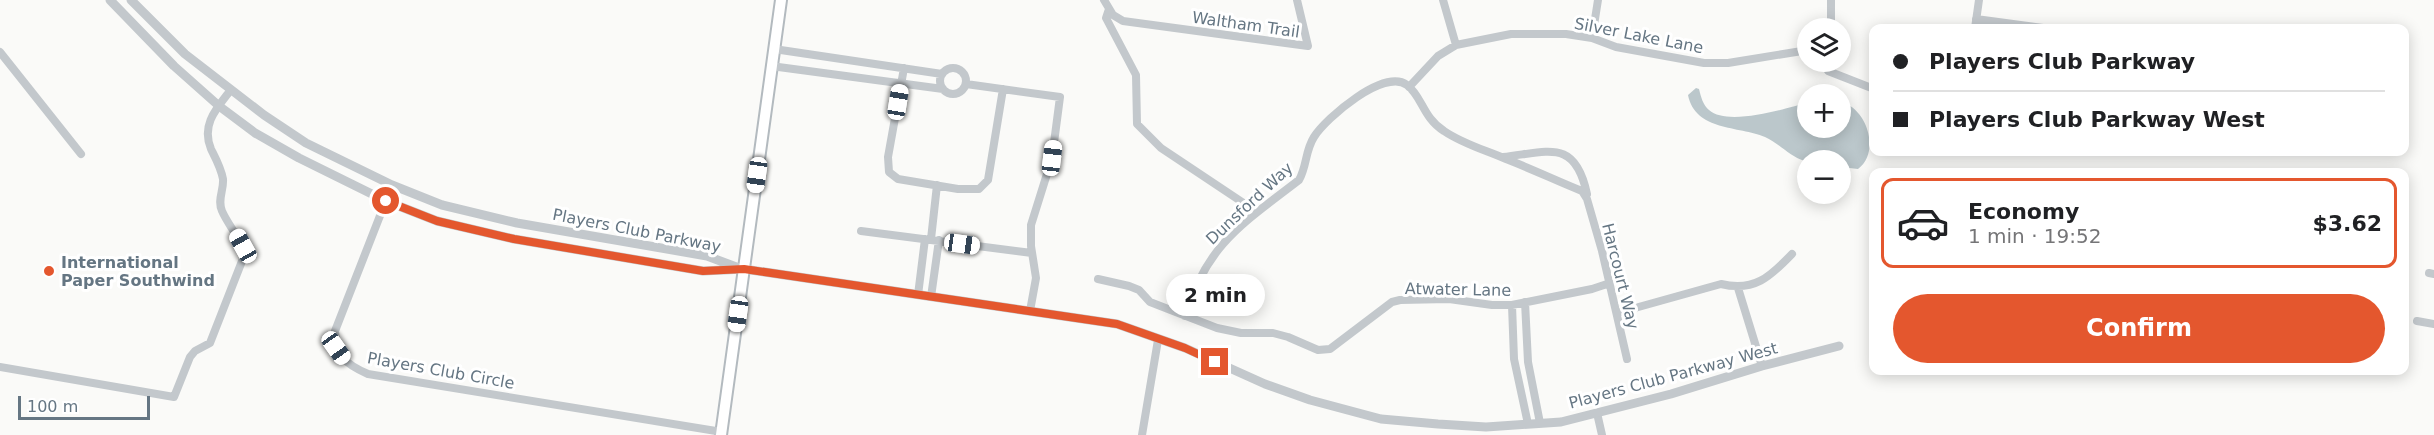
<!DOCTYPE html>
<html lang="en">
<head>
<meta charset="utf-8">
<style>
  body { margin:0; font-family:"DejaVu Sans",sans-serif; background:#f2f2f2; color:#202124; height:100vh; display:flex; flex-direction:column; font-size:22px; white-space:nowrap }
  * { box-sizing:border-box; margin:0 }
  p { font-size:20px; color:#757577 }
  .icon { flex:none; width:33px; height:33px; fill:none; stroke:currentColor; stroke-width:2; stroke-linecap:round; stroke-linejoin:round }
  .map { position:relative; flex:1; overflow:hidden }
  .drawer { position:absolute; left:1869px; top:168px; width:540px; height:207px; display:flex; flex-direction:column; background:#fff; border-radius:12px; box-shadow:0 3px 15px #0003 }
  .drawer>* { flex:none }
  .hud { position:absolute; left:1869px; top:24px; width:540px; height:132px; border-radius:12px; box-shadow:0 3px 15px #0003; display:grid; align-content:center; height:132px; padding:0 24px; background:#fff }
  .controls { position:absolute; left:1797px; top:18px; display:grid; gap:12px }
  .controls a { display:grid; place-items:center; width:54px; height:54px; border-radius:50%; background:#fff; box-shadow:0 3px 15px #0003; font-size:30px }
  .scale { position:absolute; left:18px; bottom:15px; width:132px; box-sizing:border-box; padding-left:6px; border:3px solid #657683; border-top:0; font-size:16px; line-height:21px; white-space:nowrap; color:#657683; -webkit-text-stroke:4px #fff; paint-order:stroke }
  .end { position:absolute; width:27px; height:27px; margin:-14px; border:8px solid #e4572e; background:#fff; box-shadow:0 0 0 3px #fff }
  .from { border-radius:50% }
  .bubble { position:absolute; height:42px; border-radius:21px; background:#fff; box-shadow:0 3px 15px #0003; font-size:20px; font-weight:700; line-height:42px; text-align:center }
  .car { position:absolute; width:18px; height:36px; margin:-18px -9px; border-radius:8px; box-shadow:0 0 4px 2px #0007; background:linear-gradient(#fff 24%,#345 0 40%,#fff 0 76%,#345 0 86%,#fff 0) }
  .hud b { display:flex; align-items:center; gap:21px; height:57px; font-size:22px }
  .hud b+b { border-top:2px solid #e0e0e0 }
  .hud i { width:15px; height:15px; background:#202124 }
  ul { padding:10px 0 0; list-style:none }
  li { display:flex; align-items:center; gap:18px; height:90px; margin:0 12px 9px; padding:0 12px; border:3px solid transparent; border-radius:12px }
  li div { flex:1 }
  li b { display:block; font-size:22px }
  li em { font-style:normal; font-weight:700 }
  li.on { border-color:#e4572e }
  li>.icon { width:54px; height:54px; stroke-width:1.5 }
  .cta { display:flex; gap:12px; margin-top:auto; padding:12px 24px }
  .cta a { flex:1; height:69px; border-radius:36px; background:#e4572e; color:#fff; font-size:24px; font-weight:700; line-height:69px; text-align:center }
  .map>svg:first-child { display:block }
  .water { fill:#bbc7cb }
  .lines { fill:none; stroke-linecap:round; stroke-linejoin:round }
  .secondary-casing { stroke:#b3babf; stroke-width:14 }
  .minor { stroke:#c3c8cc; stroke-width:8 }
  .tertiary { stroke:#c3c8cc; stroke-width:9 }
  .secondary { stroke:#fff; stroke-width:10 }
  .route { stroke:#e4572e; stroke-width:8 }
  .poi-dot { fill:#e4572e; stroke:#fff; stroke-width:2 }
  .labels { text-anchor:middle; stroke-width:6; stroke-linejoin:round; paint-order:stroke }
  .street-label { font-size:16px; fill:#657683; stroke:#fff }
  .poi-label { font-size:16px; font-weight:bold; fill:#657683; stroke:#fff; text-anchor:start }
</style>
</head>
<body>
<div class="map">
<svg width="2434" height="435" viewBox="0 0 2434 435">
  <rect width="100%" height="100%" fill="#fafaf8"/>
  <path class="water" d="M1696,88L1699,89C1701,97 1703,105 1709,110C1728,127 1786,108 1807,103L1808,128H1840L1841,102C1867,108 1881,152 1858,169L1841,167L1840,160C1830,160 1812,163 1805,161C1790,157 1779,143 1765,137C1739,126 1695,131 1688,95Z"/>
  <g class="lines">
    <defs>
      <path id="secondary" d="M721,435L781,0"/>
    </defs>
    <use href="#secondary" class="secondary-casing"/>
    <path class="minor" d="M1104,0L1113,15L1123,21L1308,46L1297,0
      M1443,0L1456,45
      M1109,9L1106,18L1136,75L1137,124L1161,148L1257,212
      M1976,19L2043,28
      M1831,28V0
      M1975,28L1979,0
      M1592,38L1598,0
      M774,49L942,74
      M0,52L81,154
      M1824,62L1828,71L1874,89
      M771,66L943,89
      M940 81a13 13 0 1 1 26 0a13 13 0 1 1-26 0Z
      M904,68L888,157L889,172L898,179L958,189H979L988,180L1003,89
      M966,84L1060,97L1052,158L1031,225V246L1036,278L1030,311
      M1409,87L1438,56L1456,45L1511,34H1566L1592,38L1616,47L1704,63H1728L1808,50
      M1503,157C1549,152 1575,138 1587,194
      M392,185L335,331C337,357 345,364 368,374L722,432
      M861,231L1032,253
      M931,239L937,185
      M2429,273L2434,274
      M1098,279L1129,286L1139,290L1150,302L1217,328L1241,333H1273L1288,337L1318,350L1330,349L1392,302L1400,300L1449,299L1492,305H1512L1592,289L1610,283
      M1738,288L1762,366
      M918,295L925,239
      M931,297L939,240
      M1525,302L1528,362L1540,423
      M1512,305L1514,359L1528,424
      M1617,313L1721,284C1754,292 1770,277 1792,254
      M1185,316C1207,244 1242,224 1299,180C1307,166 1305,151 1314,137C1326,118 1384,68 1407,85C1422,96 1423,118 1444,131C1463,144 1485,150 1506,159C1532,169 1557,181 1582,191L1587,199L1602,251L1627,359
      M2417,321L2434,324
      M0,367L174,397L190,357L195,351L210,343L244,256C242,239 229,227 222,211C217,200 224,190 223,179C221,168 216,159 211,149C201,125 216,109 230,91
      M1597,413L1602,435
      M1142,435L1158,340"/>
    <path class="tertiary" d="M110,0L174,66L219,106L255,133L299,158L386,201L437,221L514,239L703,271L744,269L1117,324L1185,348L1265,384L1310,400L1381,419L1438,424L1486,427L1561,422L1671,394L1762,366L1839,346
      M131,0L185,54L264,115L306,143L392,185L442,205L517,223L707,256L739,268"/>
    <use href="#secondary" class="secondary"/>
  </g>
  <g class="lines">
    <path class="route" d="M386,201L437,221L514,239L703,271L744,269L1117,324L1185,348L1215,362"/>
  </g>
  <circle class="poi-dot" cx="49" cy="271" r="6"/>
  <g class="labels">
    <g class="street-label">
      <text transform="translate(1246 24) rotate(8)" y="6">Waltham Trail</text>
      <text transform="translate(1639 35) rotate(11)" y="6">Silver Lake Lane</text>
      <text transform="translate(1249 203) rotate(-43)" y="6">Dunsford Way</text>
      <text transform="translate(637 230) rotate(11)" y="6">Players Club Parkway</text>
      <text transform="translate(1621 276) rotate(76)" y="6">Harcourt Way</text>
      <text transform="translate(1458 289) rotate(1)" y="6">Atwater Lane</text>
      <text transform="translate(441 370) rotate(10)" y="6">Players Club Circle</text>
      <text transform="translate(1673 375) rotate(-15)" y="6">Players Club Parkway West</text>
    </g>
    <g class="poi-label">
      <text x="61" y="268">International<tspan x="61" dy="18">Paper Southwind</tspan></text>
    </g>
  </g>
</svg>
<div class="controls">
<a><svg class="icon" aria-label="layers" viewBox="0 0 24 24"><path d="M12 4l9 5-9 5-9-5zM3 14l9 5 9-5"/></svg></a>
<a>+</a>
<a>−</a>
</div>
<div class="scale">100 m</div>
<i class="end from" style="left:386px;top:201px"></i>
<i class="end" style="left:1215px;top:362px"></i>
<div class="bubble" style="left:1166px;top:274px;width:99px">2 min</div>
<i class="car" style="left:898px;top:102px;rotate:9deg"></i>
<i class="car" style="left:1052px;top:158px;rotate:7deg"></i>
<i class="car" style="left:757px;top:175px;rotate:188deg"></i>
<i class="car" style="left:962px;top:244px;rotate:98deg"></i>
<i class="car" style="left:243px;top:246px;rotate:331deg"></i>
<i class="car" style="left:738px;top:314px;rotate:188deg"></i>
<i class="car" style="left:336px;top:348px;rotate:145deg"></i>
<div class="hud">
<b><i class="from"></i>Players Club Parkway</b>
<b><i></i>Players Club Parkway West</b>
</div>
<section class="drawer">
<ul>
<li class="on"><svg class="icon" aria-label="car" viewBox="0 0 24 24"><path d="M5 17H2v-5l4-1 3-4h7l3 4 3 1v5h-3M9 17h6M6 11h13"/><circle cx="7" cy="17" r="2"/><circle cx="17" cy="17" r="2"/></svg><div><b>Economy</b><p>1 min · 19:52</p></div><em>$3.62</em></li>
</ul>
<div class="cta"><a>Confirm</a></div>
</section>
</div>
</body>
</html>
